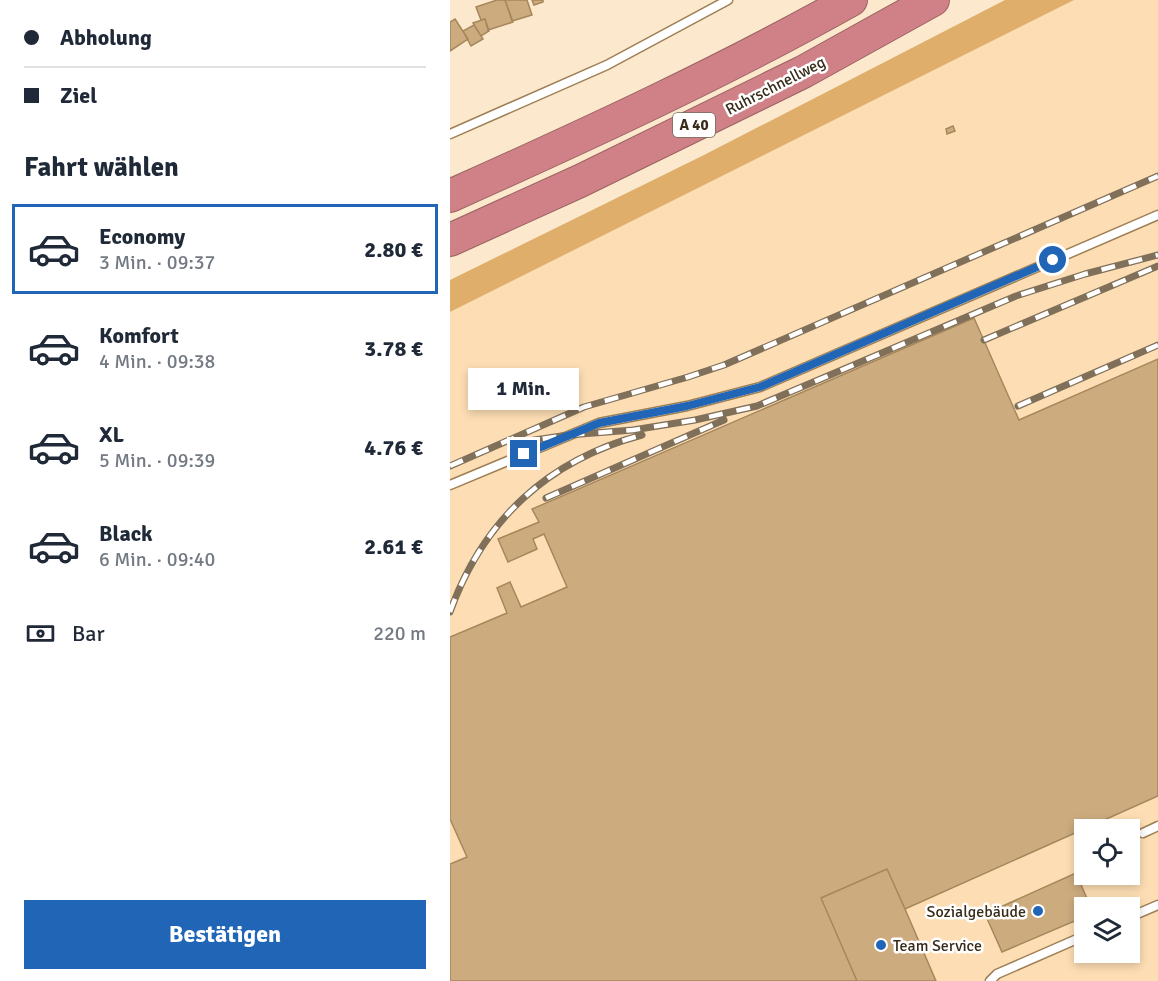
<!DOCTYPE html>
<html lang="de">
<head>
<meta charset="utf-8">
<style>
  body { margin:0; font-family:Signika,sans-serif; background:#f6f6f7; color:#1f2937; height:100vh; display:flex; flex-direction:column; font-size:22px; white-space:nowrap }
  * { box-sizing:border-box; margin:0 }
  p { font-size:20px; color:#747a83 }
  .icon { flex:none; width:33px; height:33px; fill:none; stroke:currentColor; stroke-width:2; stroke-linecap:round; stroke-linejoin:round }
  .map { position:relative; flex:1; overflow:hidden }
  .sheet { display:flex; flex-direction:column; background:#fff; width:450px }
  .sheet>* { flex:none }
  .guide { display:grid; align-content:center; height:132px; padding:0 24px; background:#fff }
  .buttons { position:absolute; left:624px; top:819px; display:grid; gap:12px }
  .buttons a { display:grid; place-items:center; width:66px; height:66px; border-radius:0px; background:#fff; box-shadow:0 3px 9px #0003; font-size:30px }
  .end { position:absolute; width:27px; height:27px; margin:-14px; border:8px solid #2065b6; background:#fff; box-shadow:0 0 0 3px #fff }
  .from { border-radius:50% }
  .bubble { position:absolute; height:42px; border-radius:0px; background:#fff; box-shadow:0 3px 9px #0003; font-size:20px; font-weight:700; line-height:42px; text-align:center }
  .guide b { display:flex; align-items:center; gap:21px; height:57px; font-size:22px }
  .guide b+b { border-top:2px solid #e0e1e3 }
  .guide i { width:15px; height:15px; background:#1f2937 }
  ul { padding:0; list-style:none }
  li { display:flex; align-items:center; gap:18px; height:90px; margin:0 12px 9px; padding:0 12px; border:3px solid transparent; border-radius:0px }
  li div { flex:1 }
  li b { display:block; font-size:22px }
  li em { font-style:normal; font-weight:700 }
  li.current { border-color:#2065b6 }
  li>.icon { width:54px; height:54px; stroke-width:1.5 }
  h2 { padding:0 24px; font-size:27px; line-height:72px }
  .pay { display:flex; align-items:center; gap:15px; height:66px; padding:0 24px; font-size:22px }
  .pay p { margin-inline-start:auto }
  .primary-button { display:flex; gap:12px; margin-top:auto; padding:12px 24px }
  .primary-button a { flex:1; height:69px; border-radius:0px; background:#2065b6; color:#fff; font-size:24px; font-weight:700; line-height:69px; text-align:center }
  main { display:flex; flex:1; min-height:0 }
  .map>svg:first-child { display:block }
  .built { fill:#fddeb4; fill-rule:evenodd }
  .green { fill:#deae6a }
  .building { fill:#ccac7f; stroke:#a6875b; stroke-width:1.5 }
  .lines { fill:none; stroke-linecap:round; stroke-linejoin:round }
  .service-casing { stroke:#9e7f54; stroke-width:11 }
  .motorway-casing { stroke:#9a6360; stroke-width:34 }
  .service { stroke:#fff; stroke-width:8 }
  .motorway { stroke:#cf8187; stroke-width:32 }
  .rail-casing { stroke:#80705a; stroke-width:7 }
  .rail { stroke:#fff; stroke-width:4.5; stroke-dasharray:14; stroke-linecap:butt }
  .route { stroke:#2065b6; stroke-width:8 }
  .poi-dot { fill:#2065b6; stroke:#fff; stroke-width:2 }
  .labels { text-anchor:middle; stroke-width:5; stroke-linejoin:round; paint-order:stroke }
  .shield { fill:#fff; stroke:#746b5e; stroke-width:1.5 }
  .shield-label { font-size:15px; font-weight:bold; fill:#382b19 }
  .street-label { font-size:16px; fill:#382b19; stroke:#fff }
  .poi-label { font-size:16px; fill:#382b19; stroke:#fff; text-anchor:end }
</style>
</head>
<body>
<main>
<section class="sheet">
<div class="guide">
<b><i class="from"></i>Abholung</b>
<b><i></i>Ziel</b>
</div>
<h2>Fahrt wählen</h2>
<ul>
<li class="current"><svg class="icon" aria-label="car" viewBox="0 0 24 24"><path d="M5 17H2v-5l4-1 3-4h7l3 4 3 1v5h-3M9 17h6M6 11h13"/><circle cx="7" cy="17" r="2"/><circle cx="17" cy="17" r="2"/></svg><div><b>Economy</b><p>3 Min. · 09:37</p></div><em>2.80 €</em></li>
<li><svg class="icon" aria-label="car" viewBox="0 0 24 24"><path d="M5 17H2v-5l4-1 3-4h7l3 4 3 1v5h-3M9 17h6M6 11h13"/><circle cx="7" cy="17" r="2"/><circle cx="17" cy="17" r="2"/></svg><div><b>Komfort</b><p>4 Min. · 09:38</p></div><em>3.78 €</em></li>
<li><svg class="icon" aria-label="car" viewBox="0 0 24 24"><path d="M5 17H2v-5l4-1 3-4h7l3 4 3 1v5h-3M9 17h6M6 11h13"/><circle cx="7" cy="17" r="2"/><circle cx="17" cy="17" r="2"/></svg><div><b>XL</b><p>5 Min. · 09:39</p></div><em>4.76 €</em></li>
<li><svg class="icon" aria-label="car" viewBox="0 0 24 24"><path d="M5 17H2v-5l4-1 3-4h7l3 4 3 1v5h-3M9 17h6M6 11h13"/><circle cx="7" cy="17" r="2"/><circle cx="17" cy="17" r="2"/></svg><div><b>Black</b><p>6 Min. · 09:40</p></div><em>2.61 €</em></li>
</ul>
<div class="pay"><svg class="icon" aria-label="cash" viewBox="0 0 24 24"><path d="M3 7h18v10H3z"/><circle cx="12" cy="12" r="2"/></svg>Bar<p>220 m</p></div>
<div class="primary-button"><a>Bestätigen</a></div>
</section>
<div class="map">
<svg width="708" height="981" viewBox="0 0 708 981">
  <rect width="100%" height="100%" fill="#fce8cc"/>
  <path class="built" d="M624,0H708V981H0V312ZM634,830H680V874H634ZM634,908H680V952H634Z"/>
  <path class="green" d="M555,0H624L0,312V280L254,155Z"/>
  <path class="building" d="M47,0H55L63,22L38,30L35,19L31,20L26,7Z
    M55,0H77L82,15L62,21Z
    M82,0H93V2L84,5Z
    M5,19L18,39L0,51V22Z
    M35,19L39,31L31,36L23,23Z
    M24,25L33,39L21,46L13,31Z
    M503,126L505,131L497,134L496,129Z
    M524,318L569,420L708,359V796L455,909L437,869L371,898L407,981H0V864L17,857L0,819V637L57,613L47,588L60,582L71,607L117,587L94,534L83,539L87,549L58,562L48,539L89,522L82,509Z
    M437,869L455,909L486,981H407L371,898Z
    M626,873L641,908H634V917L552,952L535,914Z"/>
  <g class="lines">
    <defs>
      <path id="service" d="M0,134L157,65L278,0
        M0,485L149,423L237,406L310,387L708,215
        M693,833L708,826
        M680,917L708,905
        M540,981L547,974L634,936"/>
      <path id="motorway" d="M0,196C136,135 271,73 401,0
        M0,240L130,181L353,72L483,0"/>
    </defs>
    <use href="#service" class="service-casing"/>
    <use href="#motorway" class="motorway-casing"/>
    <use href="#service" class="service"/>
    <use href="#motorway" class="motorway"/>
    <defs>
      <path id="rail" d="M534,340L708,266
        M568,406L708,345
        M65,443L118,435L183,430L245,420L307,406L566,296L635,274L708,255
        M0,466L134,407L238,377L274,365L708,176
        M96,498L274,420
        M0,612C33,520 98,460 192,435"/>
    </defs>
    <use href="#rail" class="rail-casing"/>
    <use href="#rail" class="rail"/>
  </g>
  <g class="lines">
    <path class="route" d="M74,454L149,423L237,406L310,387L603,260"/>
  </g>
  <g class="poi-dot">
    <circle cx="588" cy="911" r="6"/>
    <circle cx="431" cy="945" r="6"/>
  </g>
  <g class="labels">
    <rect class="shield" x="223" y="113" width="42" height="24" rx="4.5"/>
    <g class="shield-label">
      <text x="244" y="130">A 40</text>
    </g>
    <g class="street-label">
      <text transform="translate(325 85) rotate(-27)" y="6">Ruhrschnellweg</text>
    </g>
    <g class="poi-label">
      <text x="576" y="917">Sozialgebäude</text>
      <text x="443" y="951" text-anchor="start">Team Service</text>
    </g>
  </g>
</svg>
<div class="buttons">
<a><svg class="icon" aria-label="locate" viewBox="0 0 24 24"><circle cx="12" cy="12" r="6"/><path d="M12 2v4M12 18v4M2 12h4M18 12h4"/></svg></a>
<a><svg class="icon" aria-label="layers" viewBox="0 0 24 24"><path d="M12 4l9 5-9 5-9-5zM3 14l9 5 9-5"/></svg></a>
</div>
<i class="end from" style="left:603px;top:260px"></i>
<i class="end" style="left:74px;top:454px"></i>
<div class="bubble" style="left:18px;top:368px;width:111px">1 Min.</div>
</div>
</main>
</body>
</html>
